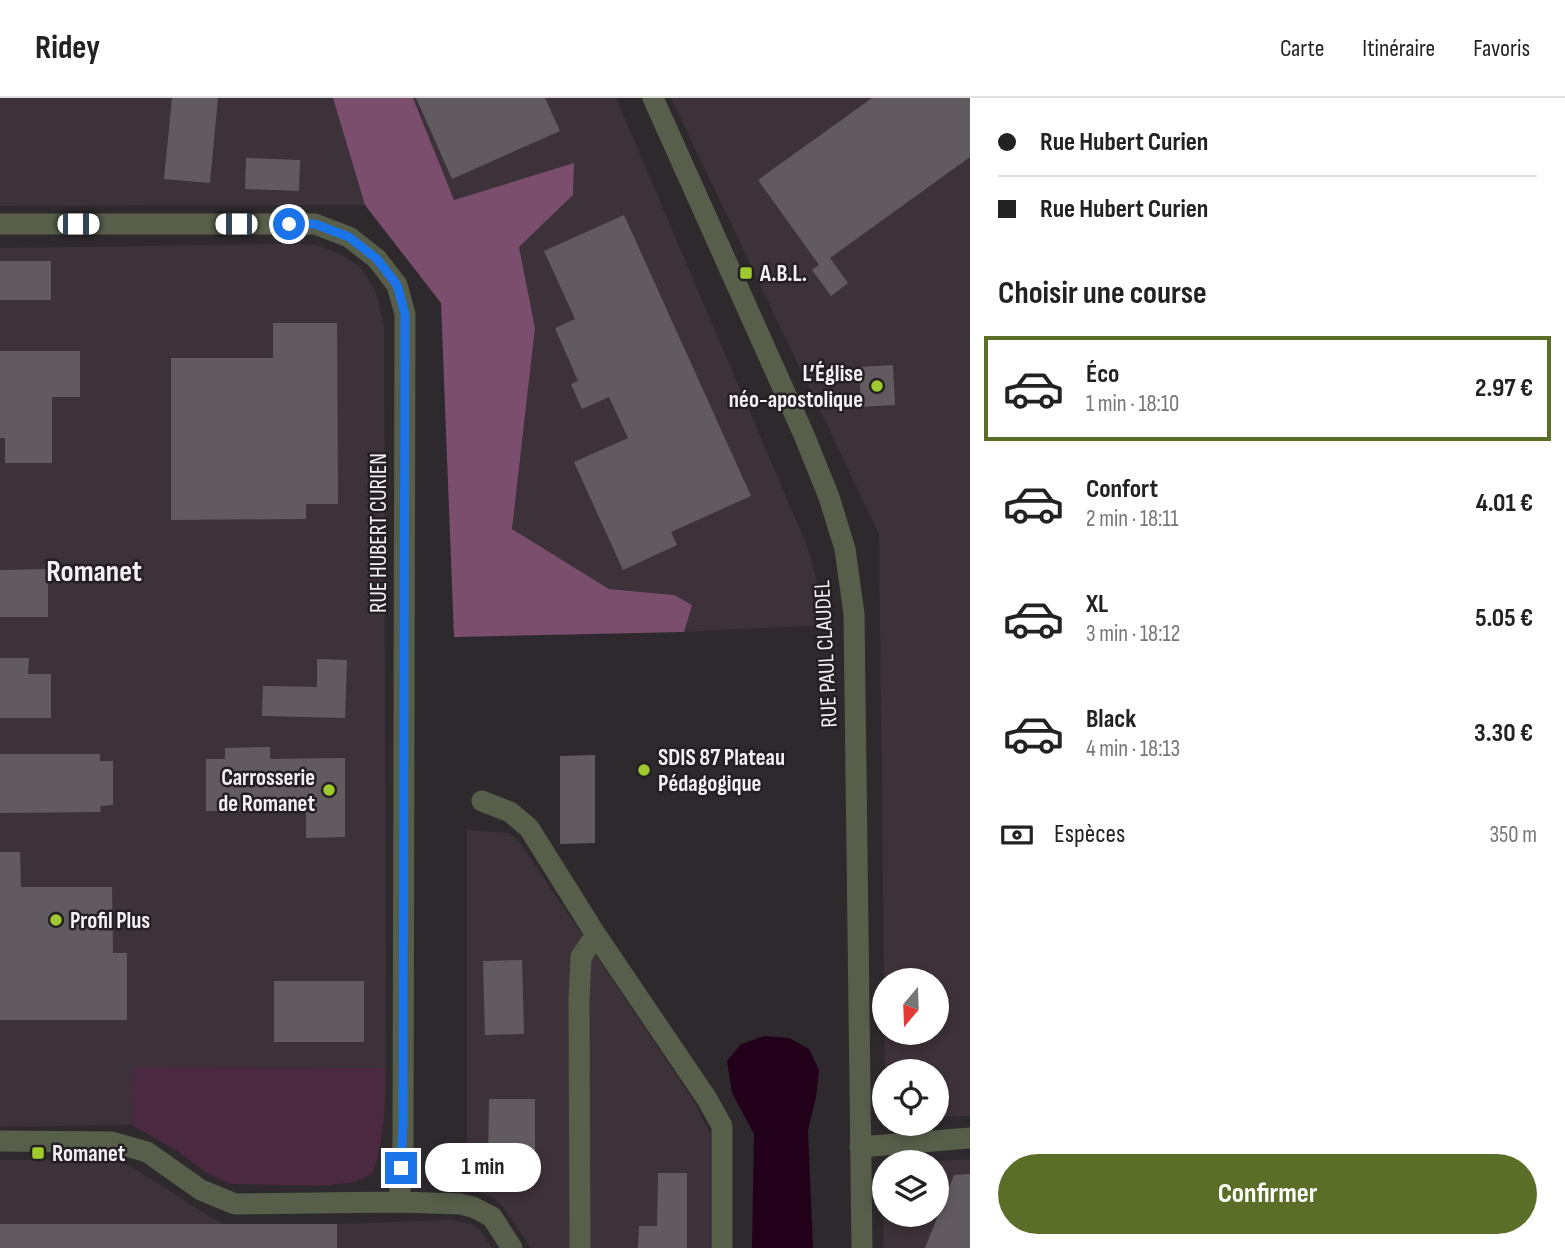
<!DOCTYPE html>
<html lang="fr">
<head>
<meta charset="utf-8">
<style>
  body { margin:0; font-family:"Sofia Sans Condensed",sans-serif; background:#f6f6f6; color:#222; height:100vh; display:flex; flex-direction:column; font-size:26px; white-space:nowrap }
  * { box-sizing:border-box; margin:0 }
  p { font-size:23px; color:#767676 }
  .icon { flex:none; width:38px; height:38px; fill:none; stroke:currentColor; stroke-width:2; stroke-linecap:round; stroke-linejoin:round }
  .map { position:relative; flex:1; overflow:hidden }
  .panel { display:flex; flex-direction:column; background:#fff; width:595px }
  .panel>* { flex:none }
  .guide { display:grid; align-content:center; height:154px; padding:0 28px; background:#fff }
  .needle { width:46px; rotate:199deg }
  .fabs { position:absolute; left:872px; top:870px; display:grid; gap:14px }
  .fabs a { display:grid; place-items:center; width:77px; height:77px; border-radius:50%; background:#fff; box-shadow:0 4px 10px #0003; font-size:35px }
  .end { position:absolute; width:32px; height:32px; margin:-16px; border:9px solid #1a73e8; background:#fff; box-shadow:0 0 0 4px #fff }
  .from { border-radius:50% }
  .bubble { position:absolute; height:49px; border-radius:24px; background:#fff; box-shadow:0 4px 10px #0003; font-size:23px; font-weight:700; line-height:49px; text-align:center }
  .car { position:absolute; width:21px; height:42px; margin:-21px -10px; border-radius:9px; box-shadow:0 0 5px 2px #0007; background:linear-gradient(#fff 24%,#345 0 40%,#fff 0 76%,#345 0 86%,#fff 0) }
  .guide b { display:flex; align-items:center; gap:24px; height:66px; font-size:26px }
  .guide b+b { border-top:2px solid #e0e0e0 }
  .guide i { width:18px; height:18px; background:#222 }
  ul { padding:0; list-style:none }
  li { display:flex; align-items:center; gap:21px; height:105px; margin:0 14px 10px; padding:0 14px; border:4px solid transparent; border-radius:0px }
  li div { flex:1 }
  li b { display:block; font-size:26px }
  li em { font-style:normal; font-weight:700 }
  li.current { border-color:#5a6e27 }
  li>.icon { width:63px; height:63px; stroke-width:1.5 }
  h2 { padding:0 28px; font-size:32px; line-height:84px }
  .pay { display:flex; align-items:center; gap:18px; height:77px; padding:0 28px; font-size:26px }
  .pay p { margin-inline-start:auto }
  .button { display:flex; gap:14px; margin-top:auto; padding:14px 28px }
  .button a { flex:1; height:80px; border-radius:42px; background:#5a6e27; color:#fff; font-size:28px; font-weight:700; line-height:80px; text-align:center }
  header { display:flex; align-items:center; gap:42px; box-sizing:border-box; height:98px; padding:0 35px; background:#fff; border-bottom:2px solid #e0e0e0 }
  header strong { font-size:33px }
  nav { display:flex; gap:38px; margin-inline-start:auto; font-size:24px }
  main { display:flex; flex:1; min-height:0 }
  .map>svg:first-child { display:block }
  .built { fill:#3d3239 }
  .green { fill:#4b2940 }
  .forest { fill:#7c4e6d }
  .water { fill:#220019 }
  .building { fill:#615b5f }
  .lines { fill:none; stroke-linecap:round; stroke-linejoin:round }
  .minor { stroke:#575f4a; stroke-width:21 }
  .route { stroke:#1a73e8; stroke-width:9 }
  .poi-dot { fill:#9eca2e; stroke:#241f22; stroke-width:2.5 }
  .labels { text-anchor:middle; stroke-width:5; stroke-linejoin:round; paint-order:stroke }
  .poi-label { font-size:23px; font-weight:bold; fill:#f4f0f3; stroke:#241f22; text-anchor:start }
  .street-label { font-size:23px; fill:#f4f0f3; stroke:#241f22 }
  .district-label { font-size:30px; font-weight:bold; fill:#f4f0f3; stroke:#241f22 }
</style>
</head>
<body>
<header>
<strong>Ridey</strong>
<nav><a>Carte</a><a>Itinéraire</a><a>Favoris</a></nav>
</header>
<main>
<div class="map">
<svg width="970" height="1150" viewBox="0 0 970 1150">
  <rect width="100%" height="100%" fill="#2e292c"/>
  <path class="built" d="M0,0H333L365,107L0,108Z
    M413,0H616L807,448L822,503L824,527L684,534L691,507L674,497L609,491L512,431L535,230L519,149L573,97L574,65L454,102Z
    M671,0H970V1018L936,1019V973H885L884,935L936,934V882H884L879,436Z
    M291,146L315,147L341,156L361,170L375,191L384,226L386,970L134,969L132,1027L0,1029V150Z
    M467,732L509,735L519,743L693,1002L710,1035V1150H531L504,1110L494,1100L467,1090Z
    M107,1061L130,1068L222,1126H337L451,1122L471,1126L479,1131L492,1150H0V1062Z
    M970,1061V1150H883L884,1117L936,1116V1064H929Z"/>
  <path class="green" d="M134,969L386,970C385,1005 385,1040 373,1075L356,1084L322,1088L230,1086L207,1075L174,1051L132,1027Z"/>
  <path class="forest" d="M333,0H413L454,102L574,65L573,97L519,149L535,230L512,431L609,491L674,497L692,507L684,534L454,539L441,205L365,107Z"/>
  <path class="water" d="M765,938L789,940L809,951L819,972L816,999L808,1032L813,1150H752L754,1036L732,995L727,963L741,946Z"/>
  <path class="building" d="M172,0H218L210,85L164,81Z
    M416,0H545L560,33L452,81Z
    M872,0H970V59L830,160L848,185L831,198L812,172L819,167L758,82Z
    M246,60L300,62L299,93L245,91Z
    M624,117L751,398L671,434L677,447L623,472L574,364L628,340L609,299L582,311L571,286L578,283L555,230L575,221L544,153Z
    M0,163H51V202H0Z
    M273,225H337L338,406H306V421L171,422V260H273Z
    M0,253H80V299H52V365H5V340H0Z
    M893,267L895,307L861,309L859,269Z
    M48,471V519H0V472Z
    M0,560H29L28,576H51V620H0Z
    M317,561L347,562L345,620L262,618L263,588L317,589Z
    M270,649V661L345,660V739L306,740V713H206V661H225V650Z
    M0,656H100V663H113V707L100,708L101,714L0,715Z
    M595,657V745L560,746V658Z
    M0,754H20L21,789H112L113,855H127V922H0Z
    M522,862L524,936L485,937L483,863Z
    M274,883H364V944H274Z
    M489,1001H535V1063H488Z
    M658,1075H687V1150H638L639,1128H657Z
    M970,1076V1150H925L954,1077Z
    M0,1126H337V1150H0Z"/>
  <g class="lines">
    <path class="minor" d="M653,0L804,337L829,399L845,451L854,516L862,1150
      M0,126H315L349,139L377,161L397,187L405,216L403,1046L399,1104
      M482,703L510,714L529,730L596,837L707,1001L722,1028V1150
      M0,1043L112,1044L147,1054L201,1092L235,1106L399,1104L460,1106L473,1109L492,1119L512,1150
      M860,1049L970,1040
      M580,1150L579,901L581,859L596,837"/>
  </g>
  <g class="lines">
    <path class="route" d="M289,126H315L349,139L377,161L397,187L405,216L403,1021L401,1070"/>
  </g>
  <g class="poi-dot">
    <rect x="739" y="168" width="14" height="14" rx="3.5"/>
    <circle cx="877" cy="288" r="7"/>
    <circle cx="644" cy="672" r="7"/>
    <circle cx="329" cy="692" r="7"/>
    <circle cx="56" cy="822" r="7"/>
    <rect x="31" y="1048" width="14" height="14" rx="3.5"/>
  </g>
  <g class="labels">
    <g class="poi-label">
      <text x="760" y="183">A.B.L.</text>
      <text x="863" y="283" text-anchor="end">L’Église<tspan x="863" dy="26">néo-apostolique</tspan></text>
      <text x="658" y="667">SDIS 87 Plateau<tspan x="658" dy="26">Pédagogique</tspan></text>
      <text x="315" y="687" text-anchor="end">Carrosserie<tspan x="315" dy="26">de Romanet</tspan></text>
      <text x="70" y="830">Profil Plus</text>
      <text x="52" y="1063">Romanet</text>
    </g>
    <g class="street-label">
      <text transform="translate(378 435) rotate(-90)" y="8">RUE HUBERT CURIEN</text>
      <text transform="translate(825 556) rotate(-93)" y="8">RUE PAUL CLAUDEL</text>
    </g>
    <g class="district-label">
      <text x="94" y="483">Romanet</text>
    </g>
  </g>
</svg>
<div class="fabs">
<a><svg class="needle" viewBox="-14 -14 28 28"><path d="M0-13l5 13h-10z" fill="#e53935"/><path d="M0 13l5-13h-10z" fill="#767676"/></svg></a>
<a><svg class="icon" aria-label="locate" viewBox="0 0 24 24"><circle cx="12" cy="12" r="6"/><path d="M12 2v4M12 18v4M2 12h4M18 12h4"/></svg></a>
<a><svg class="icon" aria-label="layers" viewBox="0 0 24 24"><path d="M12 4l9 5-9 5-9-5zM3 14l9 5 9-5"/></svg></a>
</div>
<i class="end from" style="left:289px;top:126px"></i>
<i class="end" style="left:401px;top:1070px"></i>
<div class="bubble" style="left:425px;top:1045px;width:116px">1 min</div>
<i class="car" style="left:78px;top:126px;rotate:90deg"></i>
<i class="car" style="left:236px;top:126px;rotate:270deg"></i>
</div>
<section class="panel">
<div class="guide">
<b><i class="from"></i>Rue Hubert Curien</b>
<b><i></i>Rue Hubert Curien</b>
</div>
<h2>Choisir une course</h2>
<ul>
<li class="current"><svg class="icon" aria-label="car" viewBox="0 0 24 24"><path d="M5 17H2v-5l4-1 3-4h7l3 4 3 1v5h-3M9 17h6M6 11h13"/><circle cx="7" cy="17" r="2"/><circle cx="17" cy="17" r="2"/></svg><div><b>Éco</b><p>1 min · 18:10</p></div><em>2.97 €</em></li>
<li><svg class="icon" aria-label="car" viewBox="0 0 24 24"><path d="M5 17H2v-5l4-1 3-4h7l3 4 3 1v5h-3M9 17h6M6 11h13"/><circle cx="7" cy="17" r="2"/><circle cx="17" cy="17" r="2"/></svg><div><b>Confort</b><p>2 min · 18:11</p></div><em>4.01 €</em></li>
<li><svg class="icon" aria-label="car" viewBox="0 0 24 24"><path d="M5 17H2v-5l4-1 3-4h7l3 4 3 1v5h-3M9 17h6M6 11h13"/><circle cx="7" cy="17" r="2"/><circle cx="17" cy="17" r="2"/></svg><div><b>XL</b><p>3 min · 18:12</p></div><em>5.05 €</em></li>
<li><svg class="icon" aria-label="car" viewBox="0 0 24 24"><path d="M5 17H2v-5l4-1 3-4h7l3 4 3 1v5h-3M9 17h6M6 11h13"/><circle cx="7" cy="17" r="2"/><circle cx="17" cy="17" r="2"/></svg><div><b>Black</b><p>4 min · 18:13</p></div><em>3.30 €</em></li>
</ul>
<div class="pay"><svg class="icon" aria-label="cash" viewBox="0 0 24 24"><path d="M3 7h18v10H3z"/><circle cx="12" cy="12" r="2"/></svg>Espèces<p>350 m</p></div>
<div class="button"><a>Confirmer</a></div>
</section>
</main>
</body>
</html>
